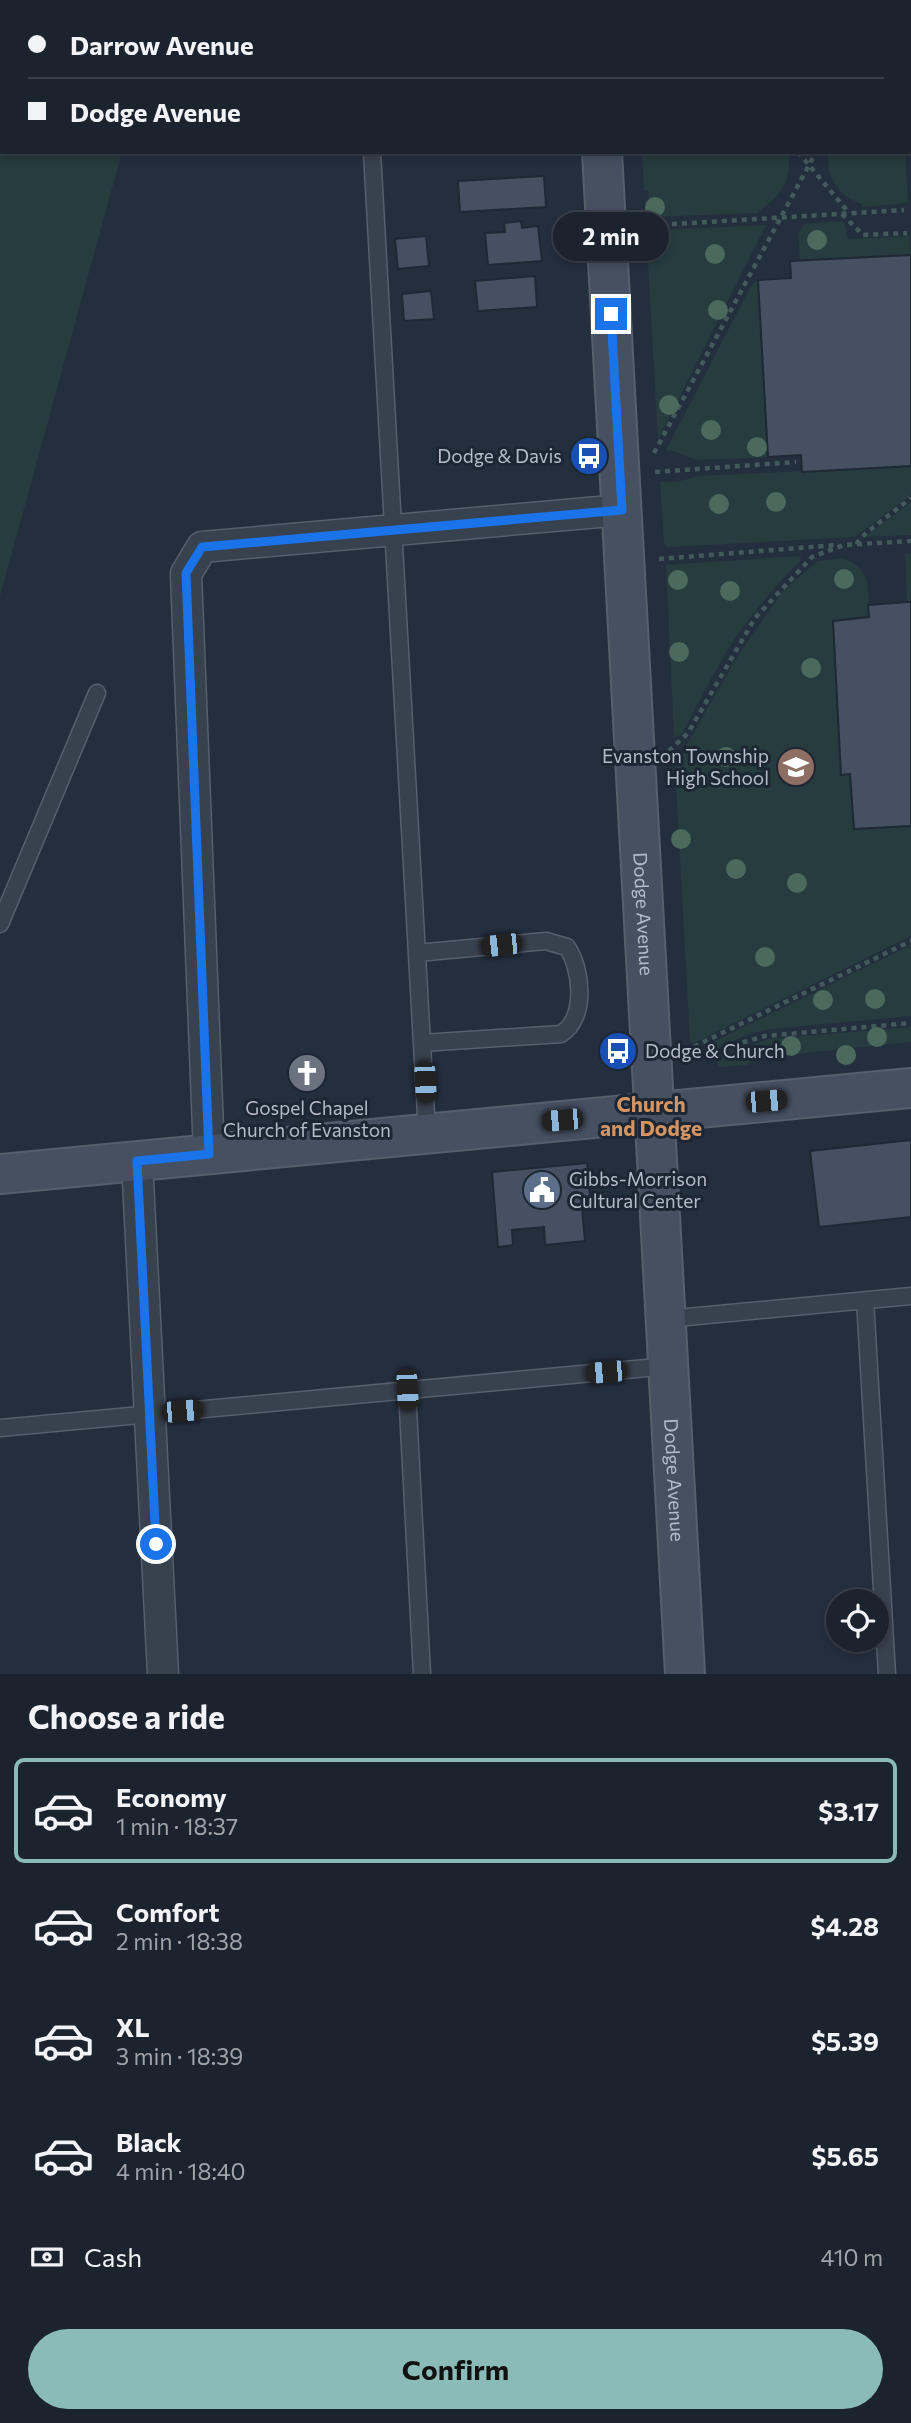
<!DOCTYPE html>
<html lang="en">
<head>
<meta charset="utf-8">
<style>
  body { margin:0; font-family:Commissioner,sans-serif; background:#282f3a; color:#f1f3f6; height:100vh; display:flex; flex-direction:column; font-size:26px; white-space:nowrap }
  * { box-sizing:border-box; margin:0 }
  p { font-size:23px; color:#a0a4aa }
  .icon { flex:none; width:38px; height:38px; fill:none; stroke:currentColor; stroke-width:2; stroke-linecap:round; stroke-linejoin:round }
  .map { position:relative; height:1674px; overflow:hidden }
  .panel { display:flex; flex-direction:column; background:#1b232e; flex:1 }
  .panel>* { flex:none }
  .hud { position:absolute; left:0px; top:0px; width:912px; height:154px; box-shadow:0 4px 10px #0003,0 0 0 2px #39404a; display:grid; align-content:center; height:154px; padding:0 28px; background:#1b232e }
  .buttons { position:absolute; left:826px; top:1589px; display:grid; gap:14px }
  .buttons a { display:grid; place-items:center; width:63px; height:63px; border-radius:50%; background:#1b232e; box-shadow:0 4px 10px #0003,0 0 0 2px #39404a; font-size:35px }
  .end { position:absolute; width:32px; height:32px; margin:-16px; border:9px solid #1a73e8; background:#fff; box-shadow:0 0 0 4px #fff }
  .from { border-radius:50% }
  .bubble { position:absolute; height:49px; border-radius:24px; background:#1b232e; box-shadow:0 4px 10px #0003,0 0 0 2px #39404a; font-size:23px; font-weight:700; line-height:49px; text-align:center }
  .car { position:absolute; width:21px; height:42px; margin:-21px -10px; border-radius:9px; box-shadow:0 0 5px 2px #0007; background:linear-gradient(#222 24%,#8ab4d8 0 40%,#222 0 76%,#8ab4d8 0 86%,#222 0) }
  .hud b { display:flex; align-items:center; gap:24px; height:66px; font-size:26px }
  .hud b+b { border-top:2px solid #39404a }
  .hud i { width:18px; height:18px; background:#f1f3f6 }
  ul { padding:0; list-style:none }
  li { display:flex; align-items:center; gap:21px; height:105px; margin:0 14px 10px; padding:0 14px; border:4px solid transparent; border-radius:10px }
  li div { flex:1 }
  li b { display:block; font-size:26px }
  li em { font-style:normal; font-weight:700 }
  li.selected { border-color:#8bbbb9 }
  li>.icon { width:63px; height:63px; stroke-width:1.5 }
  h2 { padding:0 28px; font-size:32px; line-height:84px }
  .pay { display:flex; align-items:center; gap:18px; height:77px; padding:0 28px; font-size:26px }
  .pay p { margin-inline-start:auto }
  .action { display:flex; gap:14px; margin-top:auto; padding:14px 28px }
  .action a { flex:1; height:80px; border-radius:42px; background:#8bbbb9; color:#111; font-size:28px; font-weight:700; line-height:80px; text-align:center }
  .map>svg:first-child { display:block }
  .green { fill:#263c3f }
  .building { fill:#455162; stroke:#1f2835; stroke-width:2 }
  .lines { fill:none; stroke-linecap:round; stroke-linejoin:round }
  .lane-casing { stroke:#565f6c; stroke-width:19 }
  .street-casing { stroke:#565f6c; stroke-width:33 }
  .secondary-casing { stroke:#565f6c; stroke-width:42 }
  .path { stroke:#44595c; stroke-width:4.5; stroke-dasharray:5 5; stroke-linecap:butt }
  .lane { stroke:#38414e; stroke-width:16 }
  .street { stroke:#38414e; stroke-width:30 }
  .secondary { stroke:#465061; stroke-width:38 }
  .tree { fill:#4b6a5d }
  .route { stroke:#1a73e8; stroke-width:9 }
  .labels { text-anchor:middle; stroke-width:6; stroke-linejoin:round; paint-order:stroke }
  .poi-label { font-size:19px; fill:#b4bcc9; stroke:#1d2633; text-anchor:end }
  .street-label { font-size:19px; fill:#b4bcc9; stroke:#1d2633 }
  .neighbourhood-label { font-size:21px; font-weight:bold; fill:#d59563; stroke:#1d2633 }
</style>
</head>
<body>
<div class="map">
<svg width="911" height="1674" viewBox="0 0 911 1674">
  <rect width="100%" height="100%" fill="#242f3e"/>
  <path class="green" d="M122,152L0,596V153Z
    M642,152H788C793,178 781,198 758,211V213L650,217L648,190H644Z
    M828,152H905L908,203L862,207V204C838,196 826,178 828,152Z
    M842,221L845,225L848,239L909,236L911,255L800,261L798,233L805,224Z
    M766,225L658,440L647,245L666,230Z
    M758,280L768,457L697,460L673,451L666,450L752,284Z
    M911,466V495L855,537L669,547L664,544L660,482H676L699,476Z
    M911,502V535L865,537Z
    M911,553V602H907L905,554Z
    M801,556L800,561C776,585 754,611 734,640C714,670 699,704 681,735L674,737L666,565Z
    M843,558C874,570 867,589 869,617L841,619L840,621L842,775L850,774L854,828L911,826V936L694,1043L690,1042L675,765L738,655L783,591L818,561Z
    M911,945V1016L771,1029L752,1033L713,1049L711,1043Z
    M911,1027V1042L757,1058L746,1065L719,1067L716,1058L768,1039Z"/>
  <path class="building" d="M16,0H75V2H16Z
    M711,0H909V2H711Z
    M544,176L546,207L460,212L458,181Z
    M521,221L522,228L538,226L542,261L488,265L485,233L505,232L504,223Z
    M426,236L429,266L398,269L395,239Z
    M911,255V466L802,472L801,455L768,457L758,280L791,278L790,261Z
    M535,276L537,307L478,311L475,281Z
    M431,291L434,319L404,321L402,294Z
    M907,602H911V826L854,829L850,774L841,775L833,621L869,617L868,605Z
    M911,1140V1217L819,1227L810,1151Z
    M587,1163L591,1207L582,1208L585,1241L545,1245L544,1227L512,1230L513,1245L498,1247L492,1172Z"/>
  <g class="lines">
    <defs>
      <path id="lane" d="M372,152L427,1133
        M0,924L97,693
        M417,953L546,941L567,947C582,969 587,1018 561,1034L422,1043
        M865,1300L887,1674
        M666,1319L911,1296
        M407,1390L422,1674
        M0,1428L668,1366"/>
      <path id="street" d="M209,1154L186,574L202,547L622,510
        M137,1161L163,1674"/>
      <g id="secondary">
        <path d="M595,0V2"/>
        <path id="s1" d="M602,152L685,1674"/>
        <path d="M0,1174L911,1088"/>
      </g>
    </defs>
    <use href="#lane" class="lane-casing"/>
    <use href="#street" class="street-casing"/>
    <use href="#secondary" class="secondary-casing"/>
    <path class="path" d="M656,0L657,2
      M798,152L849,213
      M842,214L863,235L907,233
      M642,226L904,210
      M654,453L816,152
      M655,472L796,462
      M856,544L866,533L911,498
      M659,559L836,545
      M669,751L688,733L755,618L812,557L844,545L911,541
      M685,1051L911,941
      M685,1059L765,1036L911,1023"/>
    <use href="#lane" class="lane"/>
    <use href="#street" class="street"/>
    <use href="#secondary" class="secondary"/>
  </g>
  <g class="tree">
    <circle cx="655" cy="207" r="10"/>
    <circle cx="817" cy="240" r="10"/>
    <circle cx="715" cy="254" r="10"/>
    <circle cx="718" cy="310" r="10"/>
    <circle cx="669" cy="405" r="10"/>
    <circle cx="711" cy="430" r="10"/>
    <circle cx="757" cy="447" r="10"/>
    <circle cx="776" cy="502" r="10"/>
    <circle cx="719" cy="504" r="10"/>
    <circle cx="844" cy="579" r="10"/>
    <circle cx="678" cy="580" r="10"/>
    <circle cx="730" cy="591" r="10"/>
    <circle cx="679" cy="652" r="10"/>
    <circle cx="811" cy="668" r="10"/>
    <circle cx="726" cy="757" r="10"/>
    <circle cx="681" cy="839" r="10"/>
    <circle cx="736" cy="869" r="10"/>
    <circle cx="797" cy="883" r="10"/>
    <circle cx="765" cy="957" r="10"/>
    <circle cx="875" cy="999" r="10"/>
    <circle cx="823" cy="1000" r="10"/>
    <circle cx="877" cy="1037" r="10"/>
    <circle cx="791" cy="1046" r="10"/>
    <circle cx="846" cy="1055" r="10"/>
  </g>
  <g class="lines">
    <path class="route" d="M156,1544L137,1161L209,1154L186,573L202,547L622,510L611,314"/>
  </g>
  <defs>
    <symbol id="bus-disc" viewBox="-11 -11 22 22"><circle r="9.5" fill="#1a4fb4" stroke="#1d2633"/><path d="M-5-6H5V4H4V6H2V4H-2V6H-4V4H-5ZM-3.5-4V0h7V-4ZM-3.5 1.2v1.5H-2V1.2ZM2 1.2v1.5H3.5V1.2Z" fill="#fff"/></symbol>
    <symbol id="school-disc" viewBox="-11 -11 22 22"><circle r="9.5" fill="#8d6e63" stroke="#1d2633"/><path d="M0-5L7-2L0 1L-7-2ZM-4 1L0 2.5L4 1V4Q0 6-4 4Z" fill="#fff"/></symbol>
    <symbol id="church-disc" viewBox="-11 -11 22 22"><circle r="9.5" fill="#6b7280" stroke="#1d2633"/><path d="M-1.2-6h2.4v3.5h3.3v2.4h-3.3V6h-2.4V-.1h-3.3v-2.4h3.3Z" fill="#fff"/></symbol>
    <symbol id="civic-disc" viewBox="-11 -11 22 22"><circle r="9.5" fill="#5c6f8a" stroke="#1d2633"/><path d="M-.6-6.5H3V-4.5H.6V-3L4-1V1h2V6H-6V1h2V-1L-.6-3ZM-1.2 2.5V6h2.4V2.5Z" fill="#fff"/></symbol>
  </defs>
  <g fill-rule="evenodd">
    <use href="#bus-disc" x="567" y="434" width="44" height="44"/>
    <use href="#school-disc" x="774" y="745" width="44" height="44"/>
    <use href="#bus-disc" x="596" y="1029" width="44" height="44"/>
    <use href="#church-disc" x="285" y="1051" width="44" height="44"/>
    <use href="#civic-disc" x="520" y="1168" width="44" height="44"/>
  </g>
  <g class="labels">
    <g class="poi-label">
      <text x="562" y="463">Dodge &amp; Davis</text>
      <text x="769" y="763">Evanston Township<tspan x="769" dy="22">High School</tspan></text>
      <text x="645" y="1058" text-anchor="start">Dodge &amp; Church</text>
      <text x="307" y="1115" text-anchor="middle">Gospel Chapel<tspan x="307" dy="22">Church of Evanston</tspan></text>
      <text x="569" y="1186" text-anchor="start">Gibbs-Morrison<tspan x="569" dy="22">Cultural Center</tspan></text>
    </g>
    <g class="street-label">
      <text dy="7" stroke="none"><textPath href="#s1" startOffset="763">Dodge Avenue</textPath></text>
      <text dy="7" stroke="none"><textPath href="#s1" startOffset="1330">Dodge Avenue</textPath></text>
    </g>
    <g class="neighbourhood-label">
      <text x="651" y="1112">Church<tspan x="651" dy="24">and Dodge</tspan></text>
    </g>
  </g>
</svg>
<div class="buttons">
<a><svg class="icon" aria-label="locate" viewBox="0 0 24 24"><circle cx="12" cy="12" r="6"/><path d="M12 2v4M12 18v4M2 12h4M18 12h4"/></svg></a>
</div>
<i class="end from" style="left:156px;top:1544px"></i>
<i class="end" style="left:611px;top:314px"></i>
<div class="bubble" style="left:553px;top:212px;width:116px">2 min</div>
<i class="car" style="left:501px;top:945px;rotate:264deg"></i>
<i class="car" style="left:425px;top:1082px;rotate:177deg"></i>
<i class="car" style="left:766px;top:1101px;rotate:85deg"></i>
<i class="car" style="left:562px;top:1120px;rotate:265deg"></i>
<i class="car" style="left:606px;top:1372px;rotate:265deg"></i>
<i class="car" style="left:407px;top:1390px;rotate:177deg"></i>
<i class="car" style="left:182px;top:1411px;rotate:85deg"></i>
<div class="hud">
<b><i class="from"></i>Darrow Avenue</b>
<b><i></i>Dodge Avenue</b>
</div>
</div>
<section class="panel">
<h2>Choose a ride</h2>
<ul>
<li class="selected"><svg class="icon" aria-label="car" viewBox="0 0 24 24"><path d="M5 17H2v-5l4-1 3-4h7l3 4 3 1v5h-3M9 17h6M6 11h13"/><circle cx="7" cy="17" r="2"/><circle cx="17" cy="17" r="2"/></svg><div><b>Economy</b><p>1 min · 18:37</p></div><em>$3.17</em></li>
<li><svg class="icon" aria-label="car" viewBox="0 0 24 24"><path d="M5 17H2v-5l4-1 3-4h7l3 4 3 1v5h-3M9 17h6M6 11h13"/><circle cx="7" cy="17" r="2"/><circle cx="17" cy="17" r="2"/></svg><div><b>Comfort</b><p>2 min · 18:38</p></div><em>$4.28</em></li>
<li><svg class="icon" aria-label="car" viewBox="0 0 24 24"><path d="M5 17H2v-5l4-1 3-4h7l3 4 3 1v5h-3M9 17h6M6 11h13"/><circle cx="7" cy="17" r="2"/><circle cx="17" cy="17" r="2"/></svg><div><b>XL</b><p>3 min · 18:39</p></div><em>$5.39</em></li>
<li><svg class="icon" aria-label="car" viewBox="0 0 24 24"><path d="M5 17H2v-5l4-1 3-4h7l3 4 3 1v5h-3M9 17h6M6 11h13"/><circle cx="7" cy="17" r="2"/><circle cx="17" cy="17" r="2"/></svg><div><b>Black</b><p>4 min · 18:40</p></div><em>$5.65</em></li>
</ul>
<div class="pay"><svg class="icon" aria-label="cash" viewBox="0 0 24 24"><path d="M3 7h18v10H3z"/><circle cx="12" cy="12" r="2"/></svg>Cash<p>410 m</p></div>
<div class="action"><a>Confirm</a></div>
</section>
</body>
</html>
